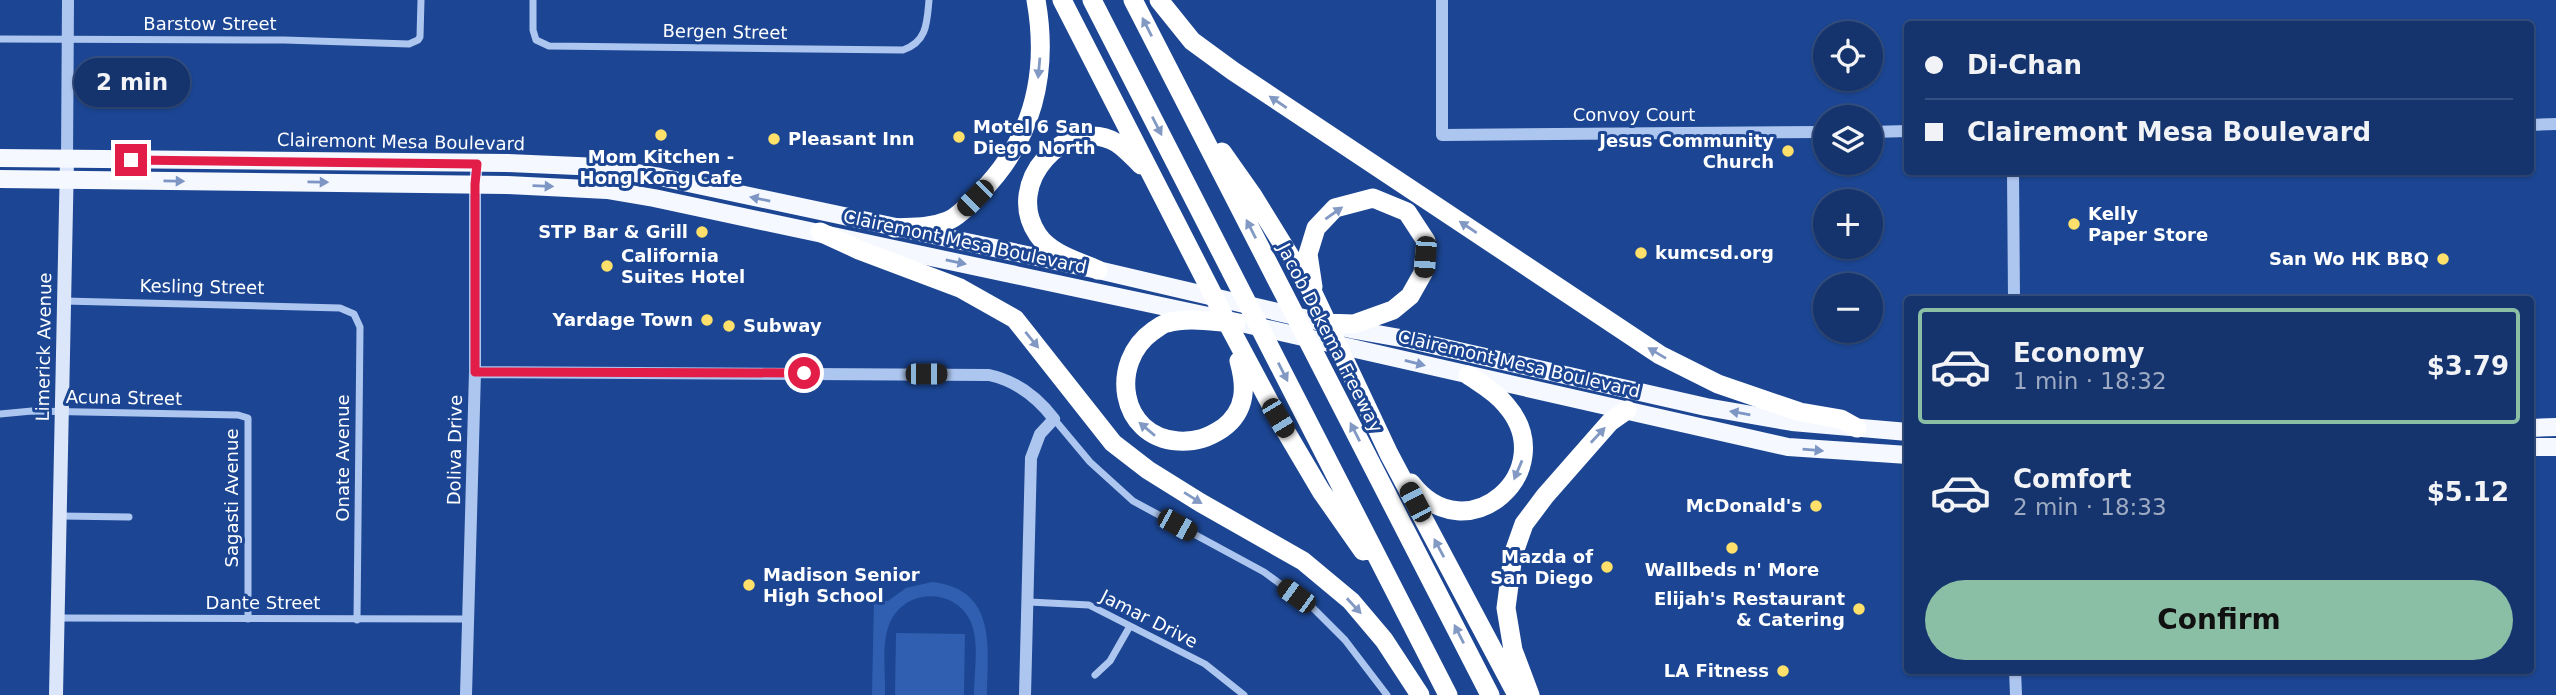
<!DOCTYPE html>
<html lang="en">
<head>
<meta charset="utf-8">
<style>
  body { margin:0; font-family:"DejaVu Sans",sans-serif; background:#1e3c73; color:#f1f3f6; height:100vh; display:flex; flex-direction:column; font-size:26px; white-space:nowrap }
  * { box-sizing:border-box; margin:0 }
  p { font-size:23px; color:#9daac2 }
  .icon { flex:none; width:38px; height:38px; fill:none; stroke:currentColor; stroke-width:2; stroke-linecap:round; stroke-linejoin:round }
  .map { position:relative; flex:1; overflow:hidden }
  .details { position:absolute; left:1904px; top:296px; width:630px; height:378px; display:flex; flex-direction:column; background:#15346e; border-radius:7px; box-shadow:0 2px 5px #0004,0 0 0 2px #344f81 }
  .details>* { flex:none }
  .guide { position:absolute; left:1904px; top:21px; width:630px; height:154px; border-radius:7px; box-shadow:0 2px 5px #0004,0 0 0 2px #344f81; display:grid; align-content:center; height:154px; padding:0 21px; background:#15346e }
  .tools { position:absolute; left:1813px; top:21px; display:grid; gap:14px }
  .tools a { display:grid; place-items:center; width:70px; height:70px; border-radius:50%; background:#15346e; box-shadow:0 2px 5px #0004,0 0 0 2px #344f81; font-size:35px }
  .end { position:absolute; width:32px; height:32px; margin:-16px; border:9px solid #e11d48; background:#fff; box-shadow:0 0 0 4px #fff }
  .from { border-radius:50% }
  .bubble { position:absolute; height:49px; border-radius:24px; background:#15346e; box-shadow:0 2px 5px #0004,0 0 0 2px #344f81; font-size:23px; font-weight:700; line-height:49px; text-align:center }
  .car { position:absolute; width:21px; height:42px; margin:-21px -10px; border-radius:9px; box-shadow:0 0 5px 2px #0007; background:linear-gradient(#222 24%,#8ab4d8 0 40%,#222 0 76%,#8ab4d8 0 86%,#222 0) }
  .guide b { display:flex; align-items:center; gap:24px; height:66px; font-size:26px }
  .guide b+b { border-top:2px solid #344f81 }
  .guide i { width:18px; height:18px; background:#f1f3f6 }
  ul { padding:12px 0 0; list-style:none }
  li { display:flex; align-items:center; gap:21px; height:116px; margin:0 14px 10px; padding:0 7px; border:4px solid transparent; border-radius:7px }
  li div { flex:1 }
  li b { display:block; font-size:26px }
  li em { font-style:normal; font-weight:700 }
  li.current { border-color:#8abfa5 }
  li>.icon { width:63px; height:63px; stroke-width:1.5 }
  .action { display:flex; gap:14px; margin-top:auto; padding:14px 21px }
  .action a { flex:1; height:80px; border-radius:42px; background:#8abfa5; color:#111; font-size:28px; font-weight:700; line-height:80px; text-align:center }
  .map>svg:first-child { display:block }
  .green { fill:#305fb1 }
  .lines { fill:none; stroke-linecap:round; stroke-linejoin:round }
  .minor { stroke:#adc6ef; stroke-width:7 }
  .tertiary { stroke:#adc6ef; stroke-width:12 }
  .secondary { stroke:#dbe6fb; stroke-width:14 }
  .primary { stroke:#f5f8ff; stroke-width:18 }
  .motorway { stroke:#fff; stroke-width:19 }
  .oneway { fill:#8299c4 }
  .oneway2 { fill:#7e96c4 }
  .route { stroke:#e11d48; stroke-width:9 }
  .poi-dot { fill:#ffe06b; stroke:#1c4693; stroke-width:2.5 }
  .labels { text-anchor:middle; stroke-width:6; stroke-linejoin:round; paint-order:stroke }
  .street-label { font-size:18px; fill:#fff; stroke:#1c4693 }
  .poi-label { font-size:18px; font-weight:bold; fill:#fff; stroke:#1c4693; text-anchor:end }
</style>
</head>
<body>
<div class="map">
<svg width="2556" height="695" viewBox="0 0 2556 695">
  <rect width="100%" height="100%" fill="#1c4693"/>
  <path class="green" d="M932,582C997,589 988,647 987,695H974C974,672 980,641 970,620C953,586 902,589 889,625C881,645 886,674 885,695H872L874,600L888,601L906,588Z
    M896,633L965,634L964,695H895Z"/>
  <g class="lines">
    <path class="minor" d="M533,0V30L536,40L549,46L903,50C927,42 927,23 929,0
      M0,39L284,40L409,44L418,40L420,37L421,0
      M64,301L340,308L354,314L360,327L357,620
      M0,414L32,411L238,415L248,418V619
      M1054,419L1090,462L1133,501L1264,572L1312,607L1345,640L1387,695
      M61,516L129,517
      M1029,602L1089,605L1205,664L1244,695
      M59,618L468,619
      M1095,675L1110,661L1130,626"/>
    <path class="tertiary" d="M1442,0V135L1825,132
      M2530,125L2556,124
      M1871,132L1908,131
      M67,159L68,0
      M2013,172L2014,299
      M475,372L989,375C1017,381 1037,397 1054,419L1040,434L1031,458L1025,695
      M2015,670L2016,695
      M466,695L475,372V184L477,164"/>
    <path class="secondary" d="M56,695L67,159"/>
    <path class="primary" d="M0,158L507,163L600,167L660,177L1098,270L1355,330L1406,339L1706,407L1792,422L1908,432
      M0,179L507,185L607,190L654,198L1241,323L1788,447L1908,455
      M2530,428L2556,427
      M2530,447H2556"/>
    <path class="motorway" d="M1062,0L1230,328L1278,418L1321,491L1363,551
      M1092,0L1448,695
      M1133,0L1490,695
      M1159,0L1192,41L1233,71L1660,355L1718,384L1800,412L1841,419L1857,428
      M1222,152L1253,196L1314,295L1389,454L1517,695
      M894,228C912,227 930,228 947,221C960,216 970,203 980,193C1033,140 1049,73 1036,0
      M820,232L859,250L960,288L1015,319L1113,443L1148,470L1201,503L1303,561L1351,601L1384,640L1420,695
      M1098,270C1078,261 1051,254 1038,235C1002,183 1067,114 1117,143C1126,149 1133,157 1141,165
      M1313,287L1308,254L1316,228L1335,208L1373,198L1407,212L1426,241L1423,273L1410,296L1393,310L1354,324L1324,323
      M1236,323C1215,322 1188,317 1167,323C1162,324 1158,328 1153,331C1109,362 1119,437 1178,441C1196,442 1208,438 1223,428C1247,410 1246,386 1239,361
      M1411,483C1467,556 1563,470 1506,405C1496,392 1481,384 1468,375
      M1530,695L1513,650L1506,608L1513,555L1524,524L1545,496L1610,422L1627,410"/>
  </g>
  <defs><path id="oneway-solid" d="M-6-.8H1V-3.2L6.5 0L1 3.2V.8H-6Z" transform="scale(1.75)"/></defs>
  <g class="oneway">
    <use href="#oneway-solid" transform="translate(1147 27) rotate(-117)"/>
    <use href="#oneway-solid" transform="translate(1039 68) rotate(95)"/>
    <use href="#oneway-solid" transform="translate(1278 102) rotate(-146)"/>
    <use href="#oneway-solid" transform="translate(1157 126) rotate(63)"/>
    <use href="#oneway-solid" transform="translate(1334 213) rotate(-35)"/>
    <use href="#oneway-solid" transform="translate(1468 227) rotate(-146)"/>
    <use href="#oneway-solid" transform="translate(1251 229) rotate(-117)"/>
    <use href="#oneway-solid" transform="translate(1032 340) rotate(51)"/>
    <use href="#oneway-solid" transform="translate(1657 353) rotate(-149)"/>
    <use href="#oneway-solid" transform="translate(1283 372) rotate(63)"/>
    <use href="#oneway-solid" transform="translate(1147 429) rotate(-140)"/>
    <use href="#oneway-solid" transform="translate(1355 432) rotate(-117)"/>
    <use href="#oneway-solid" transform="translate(1598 435) rotate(-47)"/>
    <use href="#oneway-solid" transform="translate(1518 470) rotate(113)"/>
    <use href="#oneway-solid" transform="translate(1193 498) rotate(32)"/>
    <use href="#oneway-solid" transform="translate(1439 548) rotate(-118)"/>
    <use href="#oneway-solid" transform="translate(1354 606) rotate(47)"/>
    <use href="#oneway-solid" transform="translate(1459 634) rotate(-117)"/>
  </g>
  <g class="oneway2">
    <use href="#oneway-solid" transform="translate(174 181) rotate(1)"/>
    <use href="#oneway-solid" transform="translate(318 182) rotate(1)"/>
    <use href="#oneway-solid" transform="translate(543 186) rotate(2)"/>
    <use href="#oneway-solid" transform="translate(760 199) rotate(-168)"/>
    <use href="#oneway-solid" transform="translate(956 262) rotate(12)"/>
    <use href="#oneway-solid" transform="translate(1415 363) rotate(14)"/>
    <use href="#oneway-solid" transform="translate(1740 413) rotate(-170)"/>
    <use href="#oneway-solid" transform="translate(1813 450) rotate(5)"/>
  </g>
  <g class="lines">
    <path class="route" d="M131,160L477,164L475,184V372L804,373"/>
  </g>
  <g class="poi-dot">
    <circle cx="661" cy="135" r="7"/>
    <circle cx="959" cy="137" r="7"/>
    <circle cx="774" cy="139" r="7"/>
    <circle cx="1788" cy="151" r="7"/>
    <circle cx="2074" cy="224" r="7"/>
    <circle cx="702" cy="232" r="7"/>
    <circle cx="1641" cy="253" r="7"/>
    <circle cx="2443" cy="259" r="7"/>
    <circle cx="607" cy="266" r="7"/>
    <circle cx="707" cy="320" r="7"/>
    <circle cx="729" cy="326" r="7"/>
    <circle cx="1816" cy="506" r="7"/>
    <circle cx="1732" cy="548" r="7"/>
    <circle cx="1607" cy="567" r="7"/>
    <circle cx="749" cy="585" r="7"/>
    <circle cx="1859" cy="609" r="7"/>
    <circle cx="1783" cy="671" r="7"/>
  </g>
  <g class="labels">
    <g class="street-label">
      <text x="210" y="30">Barstow Street</text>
      <text transform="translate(725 32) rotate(1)" y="6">Bergen Street</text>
      <text x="1634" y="121">Convoy Court</text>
      <text transform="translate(401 142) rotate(1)" y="6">Clairemont Mesa Boulevard</text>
      <text transform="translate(965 242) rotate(12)" y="6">Clairemont Mesa Boulevard</text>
      <text transform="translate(202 287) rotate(1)" y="6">Kesling Street</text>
      <text transform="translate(1330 338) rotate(63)" y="6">Jacob Dekema Freeway</text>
      <text transform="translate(44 347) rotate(-89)" y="6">Limerick Avenue</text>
      <text transform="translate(1519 364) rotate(13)" y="6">Clairemont Mesa Boulevard</text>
      <text transform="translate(124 398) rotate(1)" y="6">Acuna Street</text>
      <text transform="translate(455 450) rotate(-89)" y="6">Doliva Drive</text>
      <text transform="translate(343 458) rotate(-90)" y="6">Onate Avenue</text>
      <text transform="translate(232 498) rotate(-90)" y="6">Sagasti Avenue</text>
      <text x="263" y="609">Dante Street</text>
      <text transform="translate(1149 619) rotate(27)" y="6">Jamar Drive</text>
    </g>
    <g class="poi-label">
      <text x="973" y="133" text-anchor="start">Motel 6 San<tspan x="973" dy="21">Diego North</tspan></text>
      <text x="788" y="145" text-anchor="start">Pleasant Inn</text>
      <text x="1774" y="147">Jesus Community<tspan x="1774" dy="21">Church</tspan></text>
      <text x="661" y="163" text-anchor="middle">Mom Kitchen -<tspan x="661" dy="21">Hong Kong Cafe</tspan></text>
      <text x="2088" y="220" text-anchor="start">Kelly<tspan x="2088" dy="21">Paper Store</tspan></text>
      <text x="688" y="238">STP Bar &amp; Grill</text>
      <text x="1655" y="259" text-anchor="start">kumcsd.org</text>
      <text x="621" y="262" text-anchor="start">California<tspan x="621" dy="21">Suites Hotel</tspan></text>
      <text x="2429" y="265">San Wo HK BBQ</text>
      <text x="693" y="326">Yardage Town</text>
      <text x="743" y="332" text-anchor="start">Subway</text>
      <text x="1802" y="512">McDonald's</text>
      <text x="1593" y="563">Mazda of<tspan x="1593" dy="21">San Diego</tspan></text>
      <text x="1732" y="576" text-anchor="middle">Wallbeds n' More</text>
      <text x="763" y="581" text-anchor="start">Madison Senior<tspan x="763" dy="21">High School</tspan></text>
      <text x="1845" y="605">Elijah's Restaurant<tspan x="1845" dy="21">&amp; Catering</tspan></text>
      <text x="1769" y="677">LA Fitness</text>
    </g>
  </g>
</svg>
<div class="tools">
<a><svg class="icon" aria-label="locate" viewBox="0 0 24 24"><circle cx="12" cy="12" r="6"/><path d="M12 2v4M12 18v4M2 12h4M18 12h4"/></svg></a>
<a><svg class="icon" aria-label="layers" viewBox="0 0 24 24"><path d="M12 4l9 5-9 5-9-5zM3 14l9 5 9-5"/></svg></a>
<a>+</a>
<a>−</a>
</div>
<i class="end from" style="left:804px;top:373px"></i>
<i class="end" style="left:131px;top:160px"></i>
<div class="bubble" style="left:74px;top:58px;width:116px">2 min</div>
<i class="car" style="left:975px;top:198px;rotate:225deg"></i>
<i class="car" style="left:1425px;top:257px;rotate:184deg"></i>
<i class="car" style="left:926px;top:374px;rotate:90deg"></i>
<i class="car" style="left:1278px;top:418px;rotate:149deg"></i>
<i class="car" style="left:1415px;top:502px;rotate:332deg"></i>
<i class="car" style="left:1177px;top:525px;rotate:119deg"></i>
<i class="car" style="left:1296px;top:596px;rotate:306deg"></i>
<div class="guide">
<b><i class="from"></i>Di-Chan</b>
<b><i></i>Clairemont Mesa Boulevard</b>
</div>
<section class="details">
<ul>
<li class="current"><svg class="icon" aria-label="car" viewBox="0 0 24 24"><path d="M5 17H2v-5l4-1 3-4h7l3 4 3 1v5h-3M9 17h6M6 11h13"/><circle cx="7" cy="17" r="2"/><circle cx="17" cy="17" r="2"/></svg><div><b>Economy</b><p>1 min · 18:32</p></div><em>$3.79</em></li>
<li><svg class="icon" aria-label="car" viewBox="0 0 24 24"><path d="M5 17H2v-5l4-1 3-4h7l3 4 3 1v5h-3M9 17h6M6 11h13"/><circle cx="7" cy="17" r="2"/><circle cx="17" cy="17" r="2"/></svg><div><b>Comfort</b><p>2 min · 18:33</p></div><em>$5.12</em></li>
</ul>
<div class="action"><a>Confirm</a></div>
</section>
</div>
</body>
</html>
